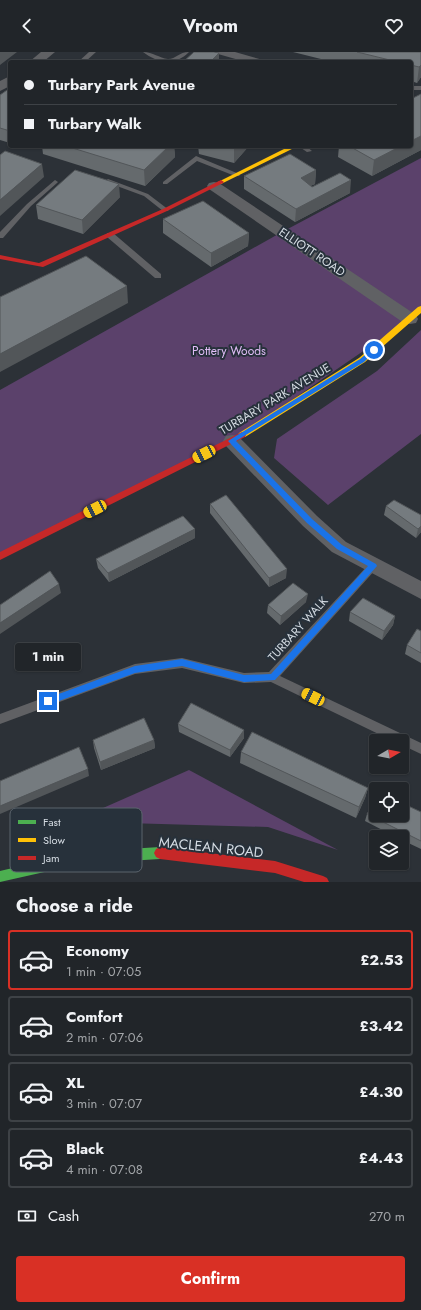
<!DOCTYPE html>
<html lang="en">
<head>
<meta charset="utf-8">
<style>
  body { margin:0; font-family:Jost,sans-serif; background:#2d3135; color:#f1f3f6; height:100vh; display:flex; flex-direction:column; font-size:15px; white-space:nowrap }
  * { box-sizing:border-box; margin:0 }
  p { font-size:13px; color:#a2a5a8 }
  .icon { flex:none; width:22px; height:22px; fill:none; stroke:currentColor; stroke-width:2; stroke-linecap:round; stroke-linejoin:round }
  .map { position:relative; height:830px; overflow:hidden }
  .details { display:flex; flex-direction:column; background:#212529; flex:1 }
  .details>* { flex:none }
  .guide { position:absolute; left:8px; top:8px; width:405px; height:88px; border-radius:4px; box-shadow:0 1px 3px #0004,0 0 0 1px #3e4246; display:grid; align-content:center; height:88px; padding:0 16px; background:#212529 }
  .needle { width:26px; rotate:80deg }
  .fabs { position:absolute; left:369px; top:682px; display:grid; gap:8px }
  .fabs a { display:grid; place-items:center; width:40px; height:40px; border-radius:4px; background:#212529; box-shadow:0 1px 3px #0004,0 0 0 1px #3e4246; font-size:20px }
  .end { position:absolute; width:18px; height:18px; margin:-9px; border:5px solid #1a73e8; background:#fff; box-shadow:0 0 0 2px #fff }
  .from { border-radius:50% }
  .bubble { position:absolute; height:28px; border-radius:4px; background:#212529; box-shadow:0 1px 3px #0004,0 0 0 1px #3e4246; font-size:13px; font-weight:700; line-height:28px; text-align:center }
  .car { position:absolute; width:12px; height:24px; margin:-12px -6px; border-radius:5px; box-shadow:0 0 3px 1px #0007; background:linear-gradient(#f5c518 24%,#345 0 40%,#f5c518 0 76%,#345 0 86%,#f5c518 0) }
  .guide b { display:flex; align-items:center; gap:14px; height:38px; font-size:15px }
  .guide b+b { border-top:1px solid #3e4246 }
  .guide i { width:10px; height:10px; background:#f1f3f6 }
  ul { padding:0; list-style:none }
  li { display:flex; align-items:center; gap:12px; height:60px; margin:0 8px 6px; padding:0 8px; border:2px solid #3e4246; border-radius:4px }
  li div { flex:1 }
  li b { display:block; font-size:15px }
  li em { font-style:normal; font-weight:700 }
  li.selected { border-color:#d93025 }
  li>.icon { width:36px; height:36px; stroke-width:1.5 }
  h2 { padding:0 16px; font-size:18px; line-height:48px }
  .pay { display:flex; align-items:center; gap:10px; height:44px; padding:0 16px; font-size:15px }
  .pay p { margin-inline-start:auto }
  .action { display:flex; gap:8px; margin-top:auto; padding:8px 16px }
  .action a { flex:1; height:46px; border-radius:4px; background:#d93025; color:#fff; font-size:16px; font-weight:700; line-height:46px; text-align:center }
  header { display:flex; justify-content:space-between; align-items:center; height:52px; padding:0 16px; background:#212529; font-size:18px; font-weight:700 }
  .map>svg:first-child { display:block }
  .green { fill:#5b416b }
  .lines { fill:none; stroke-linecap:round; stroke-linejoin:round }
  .lane { fill:#606164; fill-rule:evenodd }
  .street { fill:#606164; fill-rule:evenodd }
  .fast { fill:#4caf50; fill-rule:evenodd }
  .slow { fill:#ffc107; fill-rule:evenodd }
  .jam { fill:#c62828; fill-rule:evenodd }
  .wall { fill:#656a6d }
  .shaded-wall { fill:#525659 }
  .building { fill:#757b7f; stroke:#525659 }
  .route { fill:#1a73e8 }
  .labels { text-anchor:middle; stroke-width:4; stroke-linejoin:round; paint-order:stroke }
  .street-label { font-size:12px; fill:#d5dce3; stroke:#27313b }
  .park-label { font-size:12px; fill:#e1bdf7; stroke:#27313b }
  .near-street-label { font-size:14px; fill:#d5dce3; stroke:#27313b }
  .key { fill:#27313b; stroke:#5b646d; stroke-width:1 }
  .key-label { font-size:11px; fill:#d5dce3 }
</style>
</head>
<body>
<header><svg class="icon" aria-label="back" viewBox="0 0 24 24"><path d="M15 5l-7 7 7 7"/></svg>Vroom<svg class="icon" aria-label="heart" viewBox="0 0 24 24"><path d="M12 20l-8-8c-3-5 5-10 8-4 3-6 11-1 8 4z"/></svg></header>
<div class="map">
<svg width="421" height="830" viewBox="0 0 421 830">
  <rect width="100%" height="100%" fill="#2c3137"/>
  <path class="green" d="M421,106V257L410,267L232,389L0,504V338L282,180Z
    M421,278V382L328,453L274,406L277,387L377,319Z
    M189,718L338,798L268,775L126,771L42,783Z"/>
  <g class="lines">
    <path class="lane" d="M89,0H96L85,10H78Z
      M143,0C153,0 159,6 168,7C176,7 179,0 189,0C176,14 157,11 143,0Z
      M411,34H421V38H411Z
      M298,94H306L312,99L307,100Z
      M196,104L239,122L240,123L239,124H235L197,109L167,132H163V130Z
      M108,127L148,142L169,158L167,159H163L144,144L106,130L105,129Z
      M55,128L58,130L57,131L31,154L3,186H0V180L27,152Z
      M107,181H113L161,222V226H155L107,185Z
      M373,510L376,511L378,514L376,517L280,624L421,691V702L402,693V689H393L271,630L244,631L182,616L135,622L0,672V662L135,612L182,606L244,621L269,620L370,511Z"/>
    <path class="street" d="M41,0H55L43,10H29Z
      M216,0H235L263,8L265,10H246L218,2Z
      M10,24V34L0,39V29Z
      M214,130L219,131L416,263L418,267L416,271L410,272L404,271L209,137L207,134L209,131Z
      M232,383L238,384L317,464L346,490L421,529V547L332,500L303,474L226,394L223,389L226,384Z"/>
    <path class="fast" d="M160,795L164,797L166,801L164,805L160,807L80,812L0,830V819L80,800Z"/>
    <path class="slow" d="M290,94H298L223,131L221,132L218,130Z
      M421,254V261L365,310L245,385H239L238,383L239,381L359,306L418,255Z"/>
    <path class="jam" d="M221,128L224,130L223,131L167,159L43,215L0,207V203L39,211L163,157Z
      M242,380L245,381L246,383L245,385L0,508V500Z
      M160,795L275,809L323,824L327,826L329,830H304L275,821L160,807L156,805L154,801L156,797Z"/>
  </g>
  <path class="wall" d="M293,0H421V25L417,31L411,29V10H333Z
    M10,36V91L0,88V43Z
    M421,42V98L372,124L338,105L339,94H411Z
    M42,94H174L175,105L145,134L43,102Z
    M198,94H249L234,111L199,102Z
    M316,118L315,132L310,134L312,135L350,141L295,170L244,137V124Z
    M120,145L83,182L38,167L36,153Z
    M163,167L249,181L248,194L211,215L163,181Z
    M210,452L286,526L269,535L210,461Z
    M386,454L421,463V480L416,486L384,463Z
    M195,486L109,530L98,516L96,507Z
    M306,550L280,573L267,561L268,553Z
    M350,560L395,564L393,573L382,588L349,569Z
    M421,579V611L405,602L407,593Z
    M178,672L244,678V686L230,705L179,680Z
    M93,688H154L155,696L101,718L94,696Z
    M241,700L368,736L365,746L356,766L240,711Z
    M421,760V797L402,788V785H396L365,769L367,762Z"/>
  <path class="shaded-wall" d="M0,0H17L0,13Z
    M219,1V10H210Z
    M421,13V25L417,31L419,15Z
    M421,84V98L372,124L374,108L401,94H411V89Z
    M169,94H174L175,105L145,134L144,118Z
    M235,94H249L234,111V95Z
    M42,112L44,125L0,164V148Z
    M316,118L315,132L300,139L301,126Z
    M351,128L350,141L295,170L296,157Z
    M119,132L120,145L83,182L82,168Z
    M249,181L248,194L211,215V201Z
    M127,234L128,251L0,320V302Z
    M421,474V480L416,486L418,477Z
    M195,477V486L109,530L108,521Z
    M287,517L286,526L269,535V526Z
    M59,532L61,541L0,582V571Z
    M308,542L306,550L280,573L281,564Z
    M395,564L393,573L382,588L384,579Z
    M244,678V686L230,705V698Z
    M154,688L155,696L101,718L100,710Z
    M88,717L89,724L0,762V754Z
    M368,736L365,746L356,766L359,755Z"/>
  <path class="building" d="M194,0H214L219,1L210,10H183Z
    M357,0H421V13L419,15L411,13V10H398Z
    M10,36V79L0,76V43Z
    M421,42V84L411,89V47Z
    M66,94H169L144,118Z
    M349,94H401L374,108Z
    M5,99L42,112L0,148V103Z
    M290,102L316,118L301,126L312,135L340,121L351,128L296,157L244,124Z
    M75,118L119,132L82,168L36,153Z
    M203,149L249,181L211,201L163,167Z
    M86,204L127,234L0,302V245Z
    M226,443L287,517L269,526L210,452Z
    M394,448L421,463V474L418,477L386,454Z
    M183,464L195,477L108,521L96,507Z
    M50,519L59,532L0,571V553Z
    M293,531L308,542L281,564L268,553Z
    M363,546L395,564L384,579L350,560Z
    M417,577L421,579V601L407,593Z
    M191,651L244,678L230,698L178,672Z
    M144,666L154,688L100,710L93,688Z
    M252,680L368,736L359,755L241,700Z
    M79,695L88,717L0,754V729Z
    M376,747V763H402V751L421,760V789L367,762Z"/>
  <path class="route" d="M372,297L377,298L364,310L236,389L312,467L342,493L376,512L377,514L275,628L244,630L182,614L135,621L48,653L45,652V647L135,614L182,607L244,623L271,622L368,514L337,497L307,471L228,389L360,307Z"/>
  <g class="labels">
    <g class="street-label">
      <text transform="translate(312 200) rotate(34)" y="4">ELLIOTT ROAD</text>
      <text transform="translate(275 347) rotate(-31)" y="4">TURBARY PARK AVENUE</text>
      <text transform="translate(298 577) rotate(-48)" y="4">TURBARY WALK</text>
    </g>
    <g class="park-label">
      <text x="229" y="303">Pottery Woods</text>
    </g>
    <g class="near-street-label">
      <text transform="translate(211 795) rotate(6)" y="5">MACLEAN ROAD</text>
    </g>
  </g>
  <rect x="10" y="756" width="132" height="64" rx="6" class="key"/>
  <rect x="18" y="768" width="18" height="4" fill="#4caf50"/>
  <rect x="18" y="786" width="18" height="4" fill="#ffc107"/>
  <rect x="18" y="804" width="18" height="4" fill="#c62828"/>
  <g class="key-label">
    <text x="43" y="774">Fast</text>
    <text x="43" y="792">Slow</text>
    <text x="43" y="810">Jam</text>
  </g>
</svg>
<div class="fabs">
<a><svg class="needle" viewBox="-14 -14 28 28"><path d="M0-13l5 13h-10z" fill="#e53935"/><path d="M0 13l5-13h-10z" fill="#a2a5a8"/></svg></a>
<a><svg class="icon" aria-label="locate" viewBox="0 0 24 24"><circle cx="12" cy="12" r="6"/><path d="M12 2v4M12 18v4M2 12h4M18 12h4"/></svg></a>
<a><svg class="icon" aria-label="layers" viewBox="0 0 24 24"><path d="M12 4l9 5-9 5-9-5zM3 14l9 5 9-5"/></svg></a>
</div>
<i class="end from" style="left:374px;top:298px"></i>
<i class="end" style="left:48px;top:649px"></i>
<div class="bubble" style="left:15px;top:591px;width:66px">1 min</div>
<i class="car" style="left:204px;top:402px;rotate:243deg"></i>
<i class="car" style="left:95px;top:457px;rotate:243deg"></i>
<i class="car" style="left:313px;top:645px;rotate:296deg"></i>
<div class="guide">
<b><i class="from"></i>Turbary Park Avenue</b>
<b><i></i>Turbary Walk</b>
</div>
</div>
<section class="details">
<h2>Choose a ride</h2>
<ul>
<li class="selected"><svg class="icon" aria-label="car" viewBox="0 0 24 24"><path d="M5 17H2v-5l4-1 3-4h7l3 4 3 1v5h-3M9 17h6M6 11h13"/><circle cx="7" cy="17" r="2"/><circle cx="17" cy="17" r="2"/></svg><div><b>Economy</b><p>1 min · 07:05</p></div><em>£2.53</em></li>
<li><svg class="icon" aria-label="car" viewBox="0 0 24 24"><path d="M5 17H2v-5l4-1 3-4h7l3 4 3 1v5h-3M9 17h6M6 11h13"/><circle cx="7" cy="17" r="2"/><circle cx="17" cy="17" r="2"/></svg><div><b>Comfort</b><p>2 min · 07:06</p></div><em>£3.42</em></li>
<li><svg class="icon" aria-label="car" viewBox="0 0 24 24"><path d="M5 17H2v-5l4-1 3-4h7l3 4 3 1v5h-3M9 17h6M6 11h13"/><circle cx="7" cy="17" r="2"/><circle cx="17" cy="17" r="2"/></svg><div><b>XL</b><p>3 min · 07:07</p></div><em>£4.30</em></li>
<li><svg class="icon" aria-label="car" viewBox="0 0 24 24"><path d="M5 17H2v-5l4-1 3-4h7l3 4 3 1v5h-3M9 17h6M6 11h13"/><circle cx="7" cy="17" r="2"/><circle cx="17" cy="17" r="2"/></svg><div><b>Black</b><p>4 min · 07:08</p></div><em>£4.43</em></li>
</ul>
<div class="pay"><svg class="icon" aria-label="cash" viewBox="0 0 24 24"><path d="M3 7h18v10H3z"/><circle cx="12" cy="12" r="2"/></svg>Cash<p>270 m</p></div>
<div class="action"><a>Confirm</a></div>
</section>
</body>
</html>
